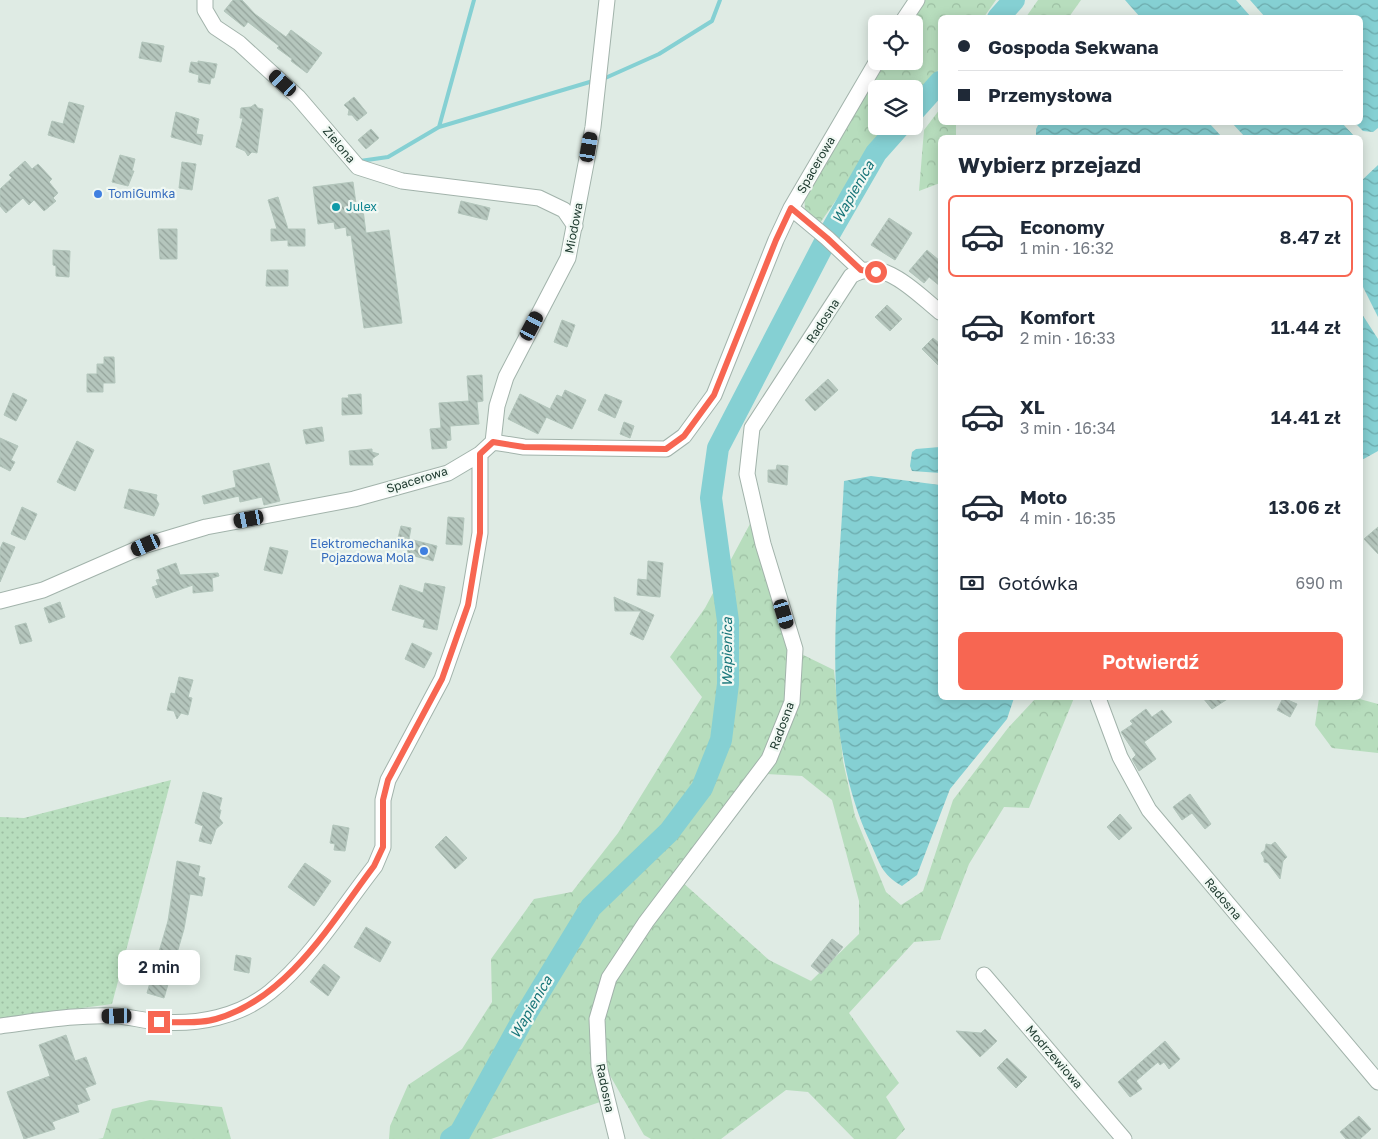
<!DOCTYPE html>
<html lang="pl">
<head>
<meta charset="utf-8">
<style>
  body { margin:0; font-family:"Golos Text",sans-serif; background:#f6f6f7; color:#1f2937; height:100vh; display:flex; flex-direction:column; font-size:19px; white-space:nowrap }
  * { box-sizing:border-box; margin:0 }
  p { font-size:16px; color:#747a83 }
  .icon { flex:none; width:28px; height:28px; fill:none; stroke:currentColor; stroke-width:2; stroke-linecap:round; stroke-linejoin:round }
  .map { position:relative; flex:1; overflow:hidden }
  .side { position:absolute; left:938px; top:135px; width:425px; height:565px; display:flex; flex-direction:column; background:#fff; border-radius:8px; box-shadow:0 2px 12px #0003 }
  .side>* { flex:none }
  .top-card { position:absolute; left:938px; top:15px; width:425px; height:110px; border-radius:8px; box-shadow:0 2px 12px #0003; display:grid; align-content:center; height:110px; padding:0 20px; background:#fff }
  .tools { position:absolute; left:868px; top:15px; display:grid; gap:10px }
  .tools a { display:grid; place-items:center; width:55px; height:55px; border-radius:8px; background:#fff; box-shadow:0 2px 12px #0003; font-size:25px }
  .end { position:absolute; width:22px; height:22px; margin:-11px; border:6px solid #f76652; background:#fff; box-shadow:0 0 0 2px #fff }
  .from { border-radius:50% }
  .bubble { position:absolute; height:35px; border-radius:8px; background:#fff; box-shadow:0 2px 12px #0003; font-size:16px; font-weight:600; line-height:35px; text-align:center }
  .car { position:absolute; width:15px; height:30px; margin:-15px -8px; border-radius:6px; box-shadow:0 0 4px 1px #0007; background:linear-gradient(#222 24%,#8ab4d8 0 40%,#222 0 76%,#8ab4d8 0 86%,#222 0) }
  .top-card b { display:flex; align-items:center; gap:18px; height:48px; font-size:19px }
  .top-card b+b { border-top:1px solid #e0e1e3 }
  .top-card i { width:12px; height:12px; background:#1f2937 }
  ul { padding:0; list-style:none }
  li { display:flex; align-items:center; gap:15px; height:82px; margin:0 10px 8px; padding:0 10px; border:2px solid transparent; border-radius:8px }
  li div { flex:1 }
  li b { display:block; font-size:19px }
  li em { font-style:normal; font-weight:600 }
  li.current { border-color:#f76652 }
  li>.icon { width:45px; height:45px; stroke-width:1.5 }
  h2 { padding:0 20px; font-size:22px; line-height:60px }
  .pay { display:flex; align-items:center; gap:12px; height:55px; padding:0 20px; font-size:19px }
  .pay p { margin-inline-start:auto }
  .button { display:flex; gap:10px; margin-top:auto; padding:10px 20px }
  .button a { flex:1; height:58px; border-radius:8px; background:#f76652; color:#fff; font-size:20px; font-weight:600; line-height:58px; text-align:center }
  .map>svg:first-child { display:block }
  .grass { fill:url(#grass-dots) }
  .forest { fill:url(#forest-crowns) }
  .water { fill:url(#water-waves) }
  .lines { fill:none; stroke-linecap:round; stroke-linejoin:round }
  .stream { stroke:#85d0d3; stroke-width:4 }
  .river { stroke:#85d0d3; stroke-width:22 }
  .building { fill:url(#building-back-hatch); stroke:#b2c5bb }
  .minor-casing { stroke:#a2b3ab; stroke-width:17 }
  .minor { stroke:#fff; stroke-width:15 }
  .route { stroke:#f76652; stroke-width:6 }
  .shop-dot { fill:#3f7fe0; stroke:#f0f8f3; stroke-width:2 }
  .culture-dot { fill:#0f9aa8; stroke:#f0f8f3; stroke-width:2 }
  .labels { text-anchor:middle; stroke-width:4.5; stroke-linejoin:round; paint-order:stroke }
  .street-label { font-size:12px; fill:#203c31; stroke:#f0f8f3 }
  .shop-label { font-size:12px; fill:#366cbe; stroke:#f0f8f3; text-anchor:start }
  .culture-label { font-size:12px; fill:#0d838f; stroke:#f0f8f3; text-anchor:start }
  .water-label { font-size:14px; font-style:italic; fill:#187579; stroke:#f0f8f3 }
</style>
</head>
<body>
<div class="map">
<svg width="1378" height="1139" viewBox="0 0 1378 1139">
  <defs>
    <pattern id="grass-dots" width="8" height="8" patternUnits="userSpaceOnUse" patternTransform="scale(1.25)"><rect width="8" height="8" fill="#b7ddbd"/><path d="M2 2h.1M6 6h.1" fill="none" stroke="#9dbfa3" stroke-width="1.8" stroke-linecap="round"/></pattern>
    <pattern id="forest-crowns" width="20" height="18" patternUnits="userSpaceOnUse" patternTransform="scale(1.25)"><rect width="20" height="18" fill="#b7ddbd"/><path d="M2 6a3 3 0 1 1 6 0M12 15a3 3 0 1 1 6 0" fill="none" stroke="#9dbfa3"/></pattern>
    <pattern id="water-waves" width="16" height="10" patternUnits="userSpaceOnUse" patternTransform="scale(1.25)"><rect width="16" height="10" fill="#85d0d3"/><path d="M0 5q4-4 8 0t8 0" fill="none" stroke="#6caaac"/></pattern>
    <pattern id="building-back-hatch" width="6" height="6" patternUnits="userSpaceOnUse" patternTransform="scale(1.25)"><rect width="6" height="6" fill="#b5c6bd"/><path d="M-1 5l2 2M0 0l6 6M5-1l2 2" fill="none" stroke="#93a29a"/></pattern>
  </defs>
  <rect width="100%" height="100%" fill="#dfebe4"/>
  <path class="grass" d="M171,780L112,1004L0,1019V817L24,818Z"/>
  <path class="forest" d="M924,0H996L984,17L940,18V68L914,97V89H876V126H888L820,223L805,211L804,191L882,61H914V24H907Z
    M1038,0H1081L1069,17H1026Z
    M940,109V122L956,123V137L940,138V183L919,191L924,130Z
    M751,522L789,648L834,670L843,761L855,816L886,892L901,905L923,891L953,800L1008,728L1036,698H1074L1029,808L1004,807L969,864L940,940L914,942L849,1013L899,1083L886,1097L905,1129L896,1139H854L808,1092L786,1090L721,1139H651L644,1135L604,1065L602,1019L613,979L681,881L769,960L811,981L859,934V901L832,800L802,776L750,773L643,919L594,1018L603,1101L491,1139H389L390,1126L408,1085L462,1049L492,1002L491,959L534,899L572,892L618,833L702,697L670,657L705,608Z
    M1319,698H1356L1378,704V753L1332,748L1315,725Z
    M150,1100L222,1107L231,1139H98L103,1138L112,1109Z"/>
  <path class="water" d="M1125,0H1236L1251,17H1140Z
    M1250,0H1378V128L1373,132L1363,131L1355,123L1360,122V18L1265,17Z
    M1039,123H1209L1222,137H1036V129Z
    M1232,123H1342L1355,137H1245Z
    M1378,165V317L1360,281V182Z
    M1360,311L1378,339V451L1360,461Z
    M940,447V473L912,471L910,466L912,452L916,449Z
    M871,476L940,485V698H1014L1007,719L950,789L917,875L902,886C881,874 880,863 870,842C818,730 838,601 844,481Z"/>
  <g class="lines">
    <path class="stream" d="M603,79L659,54L712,21L720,0
      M439,127L474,0
      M360,161L388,157L439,127L593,81"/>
    <path class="river" d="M998,18L1014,0
      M914,111L940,82
      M451,1139L460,1133L523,1019L591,907L669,832L702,788L721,740L728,684V621L711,498L718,448L827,238L876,153L900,126"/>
  </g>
  <path class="building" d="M233,0H242L255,14L286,37L291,30L322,53L307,73L291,61L292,59L277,48L279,46L248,22L244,27L224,11Z
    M142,42L164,46L161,62L139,58Z
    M198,61L217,64L214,78H211L210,84L198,82L199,75L189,72L191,62L198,63Z
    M354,97L367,113L357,121L352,115H348L349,110L344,105Z
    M69,102L84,106L74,143L48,135L52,121L63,124Z
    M255,104L258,108L263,109L257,153L252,152L248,156L245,151L236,147L243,118H240L241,108L251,107Z
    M176,112L199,119L196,134L203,135L201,145L171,137Z
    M371,129L379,138L366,149L358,140Z
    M120,155L135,159L132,171H134L128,186L112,182Z
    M25,161L32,169L38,164L52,179L49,182L58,193L53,198L56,201L44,211L34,200L29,205L23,198L6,213L0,206V189L12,178L9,175Z
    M182,162L196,164L192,190L179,188Z
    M353,182L357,211L363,210L366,233L389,230L402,323L364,328L351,235L347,236L346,227L335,229L334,222L318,224L313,187Z
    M278,197L288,229H305V246H288V240L271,241V229H277L268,200Z
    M461,201L490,208L487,220L458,213Z
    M889,218L912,233L895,260L871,245Z
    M158,229H177V259H160Z
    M53,250L70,251L69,277L56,276V266L53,265Z
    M927,250L940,261V286L929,277L924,283L909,271Z
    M267,270H288V286H266Z
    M887,305L902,319L890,331L875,317Z
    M562,320L575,325L567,347L554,342Z
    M933,338L940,344V367L922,349Z
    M104,357H114L115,383H103V392H87V374H97V364H104Z
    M482,375L483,401L477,402L479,424L450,426L451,440L446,441L447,448L432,449L430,429L441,428L439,403L469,401L467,376Z
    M828,379L838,390L815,411L805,400Z
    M565,390L586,400L572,429L546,417L548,414L538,434L508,419L520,394L550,409L557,395L562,397Z
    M13,393L27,400L16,421L4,415Z
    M361,394L362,414L342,415V398H349L348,395Z
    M605,394L622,401L615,418L598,410Z
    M624,422L634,426L630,438L620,434Z
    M322,427L324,441L306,444L303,430Z
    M0,438L18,446L11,460L15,462L10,471L0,466Z
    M77,441L94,450L75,491L57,482Z
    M372,449V452L379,454L372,459L373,465H350L349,451Z
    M269,463L280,501L264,505L262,497L240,502L239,496L204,504L202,496L236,487L233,471Z
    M777,465L788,466L787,485L768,482V470H776Z
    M129,489L157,495L156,499L159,504L154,516L124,508Z
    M22,507L37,514L25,540L11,534Z
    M448,517L464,518L462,545L446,544Z
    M401,526L411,528L409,539L437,546L433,561L407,554L408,549L396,546Z
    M1378,527V554L1364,539Z
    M3,542L15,547L0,582V549Z
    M270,547L288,551L282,574L264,570Z
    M648,561L663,563L660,597L637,595L638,579L647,580Z
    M176,563L180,575L218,573L219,576L212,578L213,591L193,593V585L156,598L152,587L158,585L156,580L160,579L157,570Z
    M425,583L445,587L437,630L423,627L425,620L392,610L400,585L423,593Z
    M614,597L654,615L643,640L630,634L641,611H615Z
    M60,602L65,617L49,623L44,608Z
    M26,623L32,641L20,644L15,626Z
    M412,643L432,653L424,668L405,659Z
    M179,677L193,680L188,697L192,698L188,715L181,713L177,719L174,711L167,710L171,693L175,694Z
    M1203,698H1229L1212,709Z
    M1283,698L1297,704L1290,717L1277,710Z
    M1146,709L1152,717L1162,710L1172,722L1144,742L1156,759L1139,771L1132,759L1136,755L1121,732L1133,724L1130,721Z
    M203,792L222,798L219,810H221L219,818L223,823L216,829L211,844L199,841L203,826L195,823Z
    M1190,794L1211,824L1205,829L1192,813L1182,820L1173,807Z
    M1120,814L1132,828L1119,840L1107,827Z
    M333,825L349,828L345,851L334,850L335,844L330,843Z
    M446,836L467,858L455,869L435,847Z
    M1275,842L1287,857L1283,861L1280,879L1268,863L1264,862V858L1261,853L1265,850L1266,844L1271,845Z
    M177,861L200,866L198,876L205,878L202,896L190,894L184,929L164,998L147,993L168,921Z
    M305,863L331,881L314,906L288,887Z
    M366,927L391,942L380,962L354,947Z
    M832,939L843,947L821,974L811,966Z
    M236,955L251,958L249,973L234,970Z
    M324,964L340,977L328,996L310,982Z
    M985,1029L997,1041L980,1057L956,1031L981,1033Z
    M66,1035L75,1061L86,1057L96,1084L85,1088L90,1100L77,1105L79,1112L52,1122L55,1129L24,1139L7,1092L50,1076L39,1045Z
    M1165,1041L1180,1059L1169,1069L1164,1062L1160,1065L1158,1062L1136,1081L1142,1089L1130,1097L1118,1082Z
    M1007,1058L1027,1077L1016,1088L997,1068Z
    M1359,1116L1371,1129L1360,1139H1346L1340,1132Z"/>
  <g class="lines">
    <defs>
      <path id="minor" d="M205,0V10L215,27L239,43L298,97L358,167L402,181L539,198L564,210L575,226
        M901,24L917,0
        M791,208L827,238L861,270
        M493,442L497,406L506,377L568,258L593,127L607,0
        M0,601L43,590L146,545L206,527L354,499L448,473L480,454L493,442L524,447L666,449L684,436L714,395L776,240L791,208L877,61
        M1098,698L1120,757L1149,810L1378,1082
        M984,975L1124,1139
        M0,1026C39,1021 78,1014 117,1016C131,1017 145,1021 159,1022C198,1025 239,1017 270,992C312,958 342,908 375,866L383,847V800L388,780L442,679L468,605L480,533V454
        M617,1139L599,1066L597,1019L609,978L646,922L769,759L792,702L795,649L763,544L747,474L752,428L851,276C883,255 916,293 940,312"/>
    </defs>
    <use href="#minor" class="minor-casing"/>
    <use href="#minor" class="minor"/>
  </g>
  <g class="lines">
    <path class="route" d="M159,1022C178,1022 198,1024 216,1019C288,998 331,923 374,866L383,847V800L388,780L442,679L468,605L480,533V454L493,442L524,447L666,449L684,436L714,395L776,240L791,208L827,238L861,270L876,272"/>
  </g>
  <g class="shop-dot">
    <circle cx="98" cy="194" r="5"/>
    <circle cx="424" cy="551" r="5"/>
  </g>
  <circle class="culture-dot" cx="336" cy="207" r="5"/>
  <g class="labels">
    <g class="street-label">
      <text transform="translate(339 145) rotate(50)" y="4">Zielona</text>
      <text transform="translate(816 165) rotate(-60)" y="4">Spacerowa</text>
      <text transform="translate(574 228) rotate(-79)" y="4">Miodowa</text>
      <text transform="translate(823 321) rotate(-57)" y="4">Radosna</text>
      <text transform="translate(417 480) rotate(-17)" y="4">Spacerowa</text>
      <text transform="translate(782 726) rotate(-70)" y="4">Radosna</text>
      <text transform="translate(1223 899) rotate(50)" y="4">Radosna</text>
      <text transform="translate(1054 1057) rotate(49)" y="4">Modrzewiowa</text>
      <text transform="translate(605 1088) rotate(78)" y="4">Radosna</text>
    </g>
    <g class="shop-label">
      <text x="108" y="198">TomiGumka</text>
      <text x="414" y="548" text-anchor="end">Elektromechanika<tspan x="414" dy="14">Pojazdowa Mola</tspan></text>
    </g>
    <g class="culture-label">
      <text x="346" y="211">Julex</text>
    </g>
    <g class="water-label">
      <text transform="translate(853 192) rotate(-60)" y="5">Wapienica</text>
      <text transform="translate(727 652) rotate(-90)" y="5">Wapienica</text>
      <text transform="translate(531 1007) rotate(-60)" y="5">Wapienica</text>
    </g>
  </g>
</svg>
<div class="tools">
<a><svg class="icon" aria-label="locate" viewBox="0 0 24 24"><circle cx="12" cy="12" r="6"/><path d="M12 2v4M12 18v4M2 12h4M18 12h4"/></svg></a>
<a><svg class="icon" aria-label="layers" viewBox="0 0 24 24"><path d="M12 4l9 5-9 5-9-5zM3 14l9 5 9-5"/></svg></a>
</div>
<i class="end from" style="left:876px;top:272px"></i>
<i class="end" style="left:159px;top:1022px"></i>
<div class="bubble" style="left:118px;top:950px;width:82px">2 min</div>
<i class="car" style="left:283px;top:83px;rotate:312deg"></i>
<i class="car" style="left:589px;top:147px;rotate:10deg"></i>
<i class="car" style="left:532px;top:326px;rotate:28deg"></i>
<i class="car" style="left:249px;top:519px;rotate:259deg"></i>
<i class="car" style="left:146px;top:545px;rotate:246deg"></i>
<i class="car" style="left:784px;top:614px;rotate:163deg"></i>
<i class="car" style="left:117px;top:1016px;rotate:269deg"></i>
<div class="top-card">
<b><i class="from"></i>Gospoda Sekwana</b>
<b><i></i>Przemysłowa</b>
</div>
<section class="side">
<h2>Wybierz przejazd</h2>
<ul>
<li class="current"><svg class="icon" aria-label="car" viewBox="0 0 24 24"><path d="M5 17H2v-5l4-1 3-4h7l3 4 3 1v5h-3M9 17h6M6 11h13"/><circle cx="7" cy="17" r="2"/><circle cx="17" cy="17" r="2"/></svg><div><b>Economy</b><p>1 min · 16:32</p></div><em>8.47 zł</em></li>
<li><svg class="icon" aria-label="car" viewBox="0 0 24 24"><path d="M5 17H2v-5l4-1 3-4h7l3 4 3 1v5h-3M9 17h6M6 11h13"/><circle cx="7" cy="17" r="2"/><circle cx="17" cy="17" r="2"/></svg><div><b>Komfort</b><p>2 min · 16:33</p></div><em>11.44 zł</em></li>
<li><svg class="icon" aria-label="car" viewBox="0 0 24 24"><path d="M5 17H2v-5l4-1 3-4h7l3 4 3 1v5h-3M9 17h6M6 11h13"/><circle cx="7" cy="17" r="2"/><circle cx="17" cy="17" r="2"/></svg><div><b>XL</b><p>3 min · 16:34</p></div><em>14.41 zł</em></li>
<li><svg class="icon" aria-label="car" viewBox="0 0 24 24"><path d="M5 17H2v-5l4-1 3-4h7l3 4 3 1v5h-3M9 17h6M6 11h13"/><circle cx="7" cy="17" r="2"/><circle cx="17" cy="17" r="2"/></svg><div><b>Moto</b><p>4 min · 16:35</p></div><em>13.06 zł</em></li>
</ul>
<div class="pay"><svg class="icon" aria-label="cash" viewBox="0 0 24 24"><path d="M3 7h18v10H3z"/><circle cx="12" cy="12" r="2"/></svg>Gotówka<p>690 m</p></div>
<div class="button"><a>Potwierdź</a></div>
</section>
</div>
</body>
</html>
